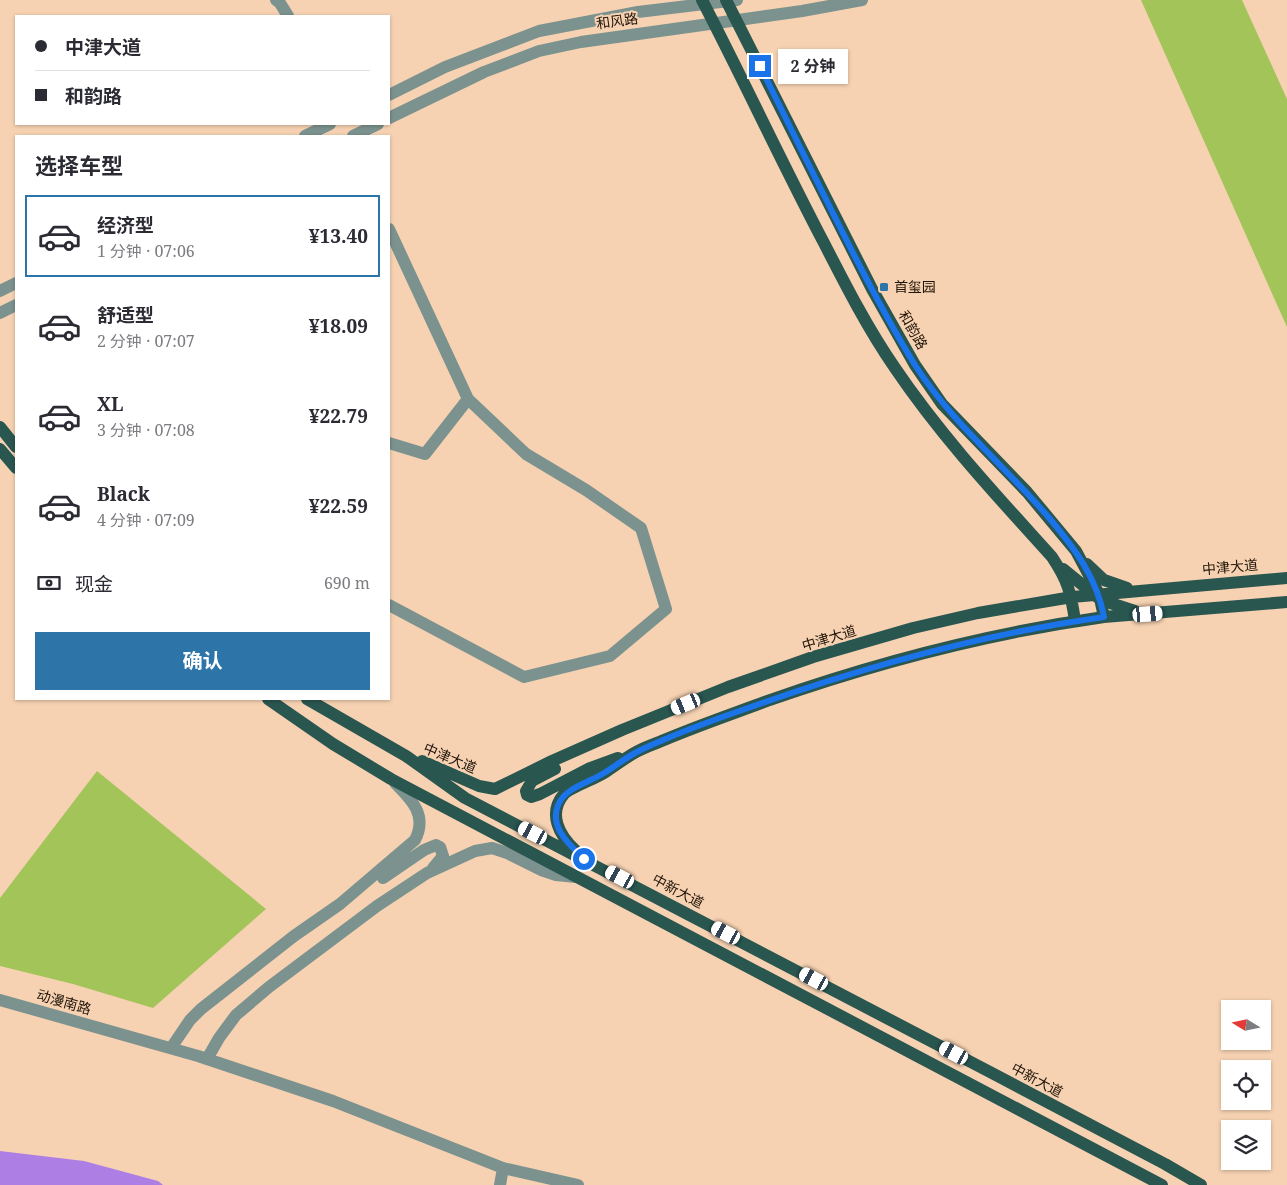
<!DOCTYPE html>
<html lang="zh">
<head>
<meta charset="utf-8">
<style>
  body { margin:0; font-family:"Noto Serif","Noto Sans SC",serif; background:#f7f7f7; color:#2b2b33; height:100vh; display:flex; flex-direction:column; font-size:19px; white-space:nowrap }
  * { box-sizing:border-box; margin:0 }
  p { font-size:16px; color:#7c7c81 }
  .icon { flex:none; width:28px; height:28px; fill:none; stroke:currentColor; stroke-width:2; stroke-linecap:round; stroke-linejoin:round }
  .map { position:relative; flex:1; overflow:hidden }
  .details { position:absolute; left:15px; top:135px; width:375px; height:565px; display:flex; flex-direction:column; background:#fff; border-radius:0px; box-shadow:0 1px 4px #0004 }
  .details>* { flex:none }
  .top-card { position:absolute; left:15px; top:15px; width:375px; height:110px; border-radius:0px; box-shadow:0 1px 4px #0004; display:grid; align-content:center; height:110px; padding:0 20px; background:#fff }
  .needle { width:32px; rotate:280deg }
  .tools { position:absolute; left:1221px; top:1000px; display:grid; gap:10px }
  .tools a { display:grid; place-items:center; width:50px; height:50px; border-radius:0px; background:#fff; box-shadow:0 1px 4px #0004; font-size:25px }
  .end { position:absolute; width:22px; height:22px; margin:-11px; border:6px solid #1a73e8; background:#fff; box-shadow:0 0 0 2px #fff }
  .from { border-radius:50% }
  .bubble { position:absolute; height:35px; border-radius:0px; background:#fff; box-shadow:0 1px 4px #0004; font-size:16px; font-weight:700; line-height:35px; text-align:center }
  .car { position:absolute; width:15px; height:30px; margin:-15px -8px; border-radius:6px; box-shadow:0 0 4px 1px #0007; background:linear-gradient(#fff 24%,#345 0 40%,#fff 0 76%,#345 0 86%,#fff 0) }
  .top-card b { display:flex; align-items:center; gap:18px; height:48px; font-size:19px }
  .top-card b+b { border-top:1px solid #e1e1e2 }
  .top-card i { width:12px; height:12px; background:#2b2b33 }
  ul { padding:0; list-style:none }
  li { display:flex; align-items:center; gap:15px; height:82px; margin:0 10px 8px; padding:0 10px; border:2px solid transparent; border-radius:0px }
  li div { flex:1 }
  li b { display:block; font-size:19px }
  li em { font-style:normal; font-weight:700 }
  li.selected { border-color:#2d75a9 }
  li>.icon { width:45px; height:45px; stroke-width:1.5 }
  h2 { padding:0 20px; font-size:22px; line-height:60px }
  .pay { display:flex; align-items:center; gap:12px; height:55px; padding:0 20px; font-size:19px }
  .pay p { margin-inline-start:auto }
  .cta { display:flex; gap:10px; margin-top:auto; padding:10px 20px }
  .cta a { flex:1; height:58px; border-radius:0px; background:#2d75a9; color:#fff; font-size:20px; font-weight:700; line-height:58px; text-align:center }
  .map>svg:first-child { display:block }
  .green { fill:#a3c459 }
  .water { fill:#ad7fe4 }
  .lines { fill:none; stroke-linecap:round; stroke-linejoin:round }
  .minor { stroke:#7b928e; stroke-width:12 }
  .major { stroke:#2a5650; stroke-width:12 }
  .route { stroke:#1a73e8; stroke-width:6 }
  .poi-dot { fill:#2d75a9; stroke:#f6d2b2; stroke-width:2 }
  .labels { text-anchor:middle; stroke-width:4; stroke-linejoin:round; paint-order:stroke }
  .street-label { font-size:14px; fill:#201408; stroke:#f6d2b2 }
  .poi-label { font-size:14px; fill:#201408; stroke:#f6d2b2; text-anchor:start }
</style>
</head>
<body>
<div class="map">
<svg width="1287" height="1185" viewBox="0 0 1287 1185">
  <rect width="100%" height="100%" fill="#f6d2b2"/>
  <path class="green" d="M1141,0H1242L1287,99V327Z
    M97,771L266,909L153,1008L73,984L0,966V898Z"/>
  <path class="water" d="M0,1151L84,1161L158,1181L163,1185H0Z"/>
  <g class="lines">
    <path class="minor" d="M276,0L280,3L288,16
      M389,95L445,67L539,31L638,12L737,0
      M389,118L484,72L539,51L581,42L802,11L862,0
      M305,136L330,124
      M353,136L378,124
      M389,229L468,399L526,454L586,490L641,528L666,609L610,656L524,677L389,605
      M0,291L16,283
      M0,313L16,305
      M389,443L425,454L468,399
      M383,878L424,850L436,845L440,847L443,856L433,868
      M0,1000L198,1056L333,1101L503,1168L578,1185
      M171,1048L190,1020L201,1009L294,936L340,904L415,840C428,815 411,799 395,783
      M207,1059L219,1038L236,1015L269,987L377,906L427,873L475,851L492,848L507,853L541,870L556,875L576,877
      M500,1185L503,1168"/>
    <path class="major" d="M702,0C744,81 782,163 824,243C846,286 868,329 895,368C941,436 997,496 1052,557C1068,581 1071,593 1075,621
      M726,0L872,289L915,365L942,404L1027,492L1076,551L1099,594L1104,617
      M0,427L16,447
      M0,449L16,468
      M1087,564L1104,580L1127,588
      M1063,569L1101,600L1135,611
      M268,699L333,744L391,779L1162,1185
      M307,699L406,756L465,798L990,1072L1165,1164L1201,1185
      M422,761L479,786L495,789L552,761L622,730L728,687L813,657L913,628L978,613L1072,597L1287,578
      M555,769L532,781L526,791L527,795L531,797L540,794L588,769L618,758
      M575,850C560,836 547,814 564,794C571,787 595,779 604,773C615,766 625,758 636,752C645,747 655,744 664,740C697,726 732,714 767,701C875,663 990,633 1104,617L1287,602"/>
  </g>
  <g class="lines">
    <path class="route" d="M584,859C570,845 549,828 558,805C566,787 588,783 604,773C614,767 624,759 635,753C644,748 654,744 663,740C691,728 719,718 748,708C863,667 983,634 1104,617C1097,578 1075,549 1050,519C1006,467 952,423 915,365C892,328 871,288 851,249C820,188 790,127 760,66"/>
  </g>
  <rect class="poi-dot" x="879" y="282" width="10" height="10" rx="2.5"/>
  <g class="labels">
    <g class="street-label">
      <text transform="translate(617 21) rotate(-8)" y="5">和风路</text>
      <text transform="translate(913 330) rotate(60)" y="5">和韵路</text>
      <text transform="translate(1230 567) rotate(-5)" y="5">中津大道</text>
      <text transform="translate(829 638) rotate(-17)" y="5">中津大道</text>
      <text transform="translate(450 758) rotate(23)" y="5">中津大道</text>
      <text transform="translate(678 891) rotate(28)" y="5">中新大道</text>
      <text transform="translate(64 1002) rotate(16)" y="5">动漫南路</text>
      <text transform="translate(1037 1080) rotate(28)" y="5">中新大道</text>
    </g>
    <g class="poi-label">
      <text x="894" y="292">首玺园</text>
    </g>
  </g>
</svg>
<div class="tools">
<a><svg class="needle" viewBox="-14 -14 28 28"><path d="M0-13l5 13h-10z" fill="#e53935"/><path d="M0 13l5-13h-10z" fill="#7c7c81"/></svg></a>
<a><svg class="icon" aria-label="locate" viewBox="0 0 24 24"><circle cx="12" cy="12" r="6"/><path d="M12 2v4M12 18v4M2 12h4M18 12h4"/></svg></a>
<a><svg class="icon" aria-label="layers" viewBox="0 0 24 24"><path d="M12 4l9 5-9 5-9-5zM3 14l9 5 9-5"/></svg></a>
</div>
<i class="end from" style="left:584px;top:859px"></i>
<i class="end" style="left:760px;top:66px"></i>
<div class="bubble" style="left:778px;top:49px;width:70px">2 分钟</div>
<i class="car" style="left:1148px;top:614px;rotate:85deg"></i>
<i class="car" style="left:686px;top:704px;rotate:248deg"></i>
<i class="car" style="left:533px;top:833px;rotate:297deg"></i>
<i class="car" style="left:620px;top:877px;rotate:298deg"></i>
<i class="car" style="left:726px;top:933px;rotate:298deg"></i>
<i class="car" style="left:814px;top:979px;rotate:298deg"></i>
<i class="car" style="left:954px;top:1053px;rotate:298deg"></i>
<div class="top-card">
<b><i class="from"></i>中津大道</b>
<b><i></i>和韵路</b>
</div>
<section class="details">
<h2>选择车型</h2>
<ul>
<li class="selected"><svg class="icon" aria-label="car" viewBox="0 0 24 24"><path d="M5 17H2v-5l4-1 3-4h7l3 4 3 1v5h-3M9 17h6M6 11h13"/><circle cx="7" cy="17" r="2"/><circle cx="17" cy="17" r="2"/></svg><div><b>经济型</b><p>1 分钟 · 07:06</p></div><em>¥13.40</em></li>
<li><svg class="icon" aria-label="car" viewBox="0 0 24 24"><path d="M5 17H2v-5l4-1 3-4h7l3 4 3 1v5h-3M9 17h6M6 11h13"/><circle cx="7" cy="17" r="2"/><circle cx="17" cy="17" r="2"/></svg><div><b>舒适型</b><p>2 分钟 · 07:07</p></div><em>¥18.09</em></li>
<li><svg class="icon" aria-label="car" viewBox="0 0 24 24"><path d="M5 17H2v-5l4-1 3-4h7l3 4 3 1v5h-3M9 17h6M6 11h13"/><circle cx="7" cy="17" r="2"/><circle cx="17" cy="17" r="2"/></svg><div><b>XL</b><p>3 分钟 · 07:08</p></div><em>¥22.79</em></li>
<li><svg class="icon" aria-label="car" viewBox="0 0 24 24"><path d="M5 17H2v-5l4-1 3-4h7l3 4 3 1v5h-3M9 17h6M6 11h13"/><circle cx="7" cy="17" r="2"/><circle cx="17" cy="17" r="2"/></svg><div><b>Black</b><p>4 分钟 · 07:09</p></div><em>¥22.59</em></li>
</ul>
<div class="pay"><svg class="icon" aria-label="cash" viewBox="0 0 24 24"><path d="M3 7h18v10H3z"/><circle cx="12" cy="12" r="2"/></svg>现金<p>690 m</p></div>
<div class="cta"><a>确认</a></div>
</section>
</div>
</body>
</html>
